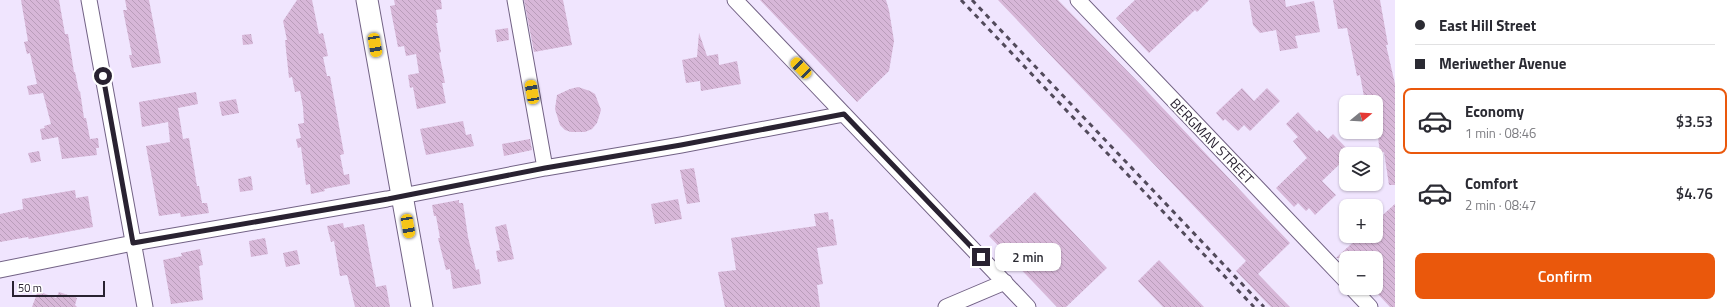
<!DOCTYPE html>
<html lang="en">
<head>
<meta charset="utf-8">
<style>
  body { margin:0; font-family:"Titillium Web",sans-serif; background:#f2f2f3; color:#2b2b33; height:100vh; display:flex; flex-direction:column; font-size:15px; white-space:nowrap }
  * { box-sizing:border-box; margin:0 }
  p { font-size:13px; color:#7c7c81 }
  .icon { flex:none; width:22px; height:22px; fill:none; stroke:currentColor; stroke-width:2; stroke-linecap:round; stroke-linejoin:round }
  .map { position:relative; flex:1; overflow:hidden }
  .panel { display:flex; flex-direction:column; background:#fff; width:340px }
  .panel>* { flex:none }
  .guide { display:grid; align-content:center; height:88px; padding:0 20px; background:#fff }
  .needle { width:26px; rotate:72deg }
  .buttons { position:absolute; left:1339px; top:95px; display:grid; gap:8px }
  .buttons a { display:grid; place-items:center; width:44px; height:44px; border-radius:8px; background:#fff; box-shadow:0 1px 3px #0004; font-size:20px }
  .scale { position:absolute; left:12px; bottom:10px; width:93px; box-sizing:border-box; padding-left:4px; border:2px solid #292231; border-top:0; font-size:11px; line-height:14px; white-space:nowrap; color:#292231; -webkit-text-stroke:3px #fff; paint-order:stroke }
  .end { position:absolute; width:18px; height:18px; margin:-9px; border:5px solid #292231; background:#fff; box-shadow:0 0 0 2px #fff }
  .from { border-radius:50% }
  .bubble { position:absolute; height:28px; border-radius:8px; background:#fff; box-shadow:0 1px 3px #0004; font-size:13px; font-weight:600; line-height:28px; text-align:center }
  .car { position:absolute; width:12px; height:24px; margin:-12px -6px; border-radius:5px; box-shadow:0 0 3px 1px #0007; background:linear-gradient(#f5c518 24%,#345 0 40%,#f5c518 0 76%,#345 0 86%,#f5c518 0) }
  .guide b { display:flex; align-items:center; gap:14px; height:38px; font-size:15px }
  .guide b+b { border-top:1px solid #e1e1e2 }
  .guide i { width:10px; height:10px; background:#2b2b33 }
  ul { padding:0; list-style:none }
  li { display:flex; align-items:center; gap:12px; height:66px; margin:0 8px 6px; padding:0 12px; border:2px solid transparent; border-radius:8px }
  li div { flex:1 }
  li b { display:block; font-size:15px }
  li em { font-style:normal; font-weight:600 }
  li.current { border-color:#ea580c }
  li>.icon { width:36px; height:36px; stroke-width:1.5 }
  .cta { display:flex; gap:8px; margin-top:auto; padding:8px 20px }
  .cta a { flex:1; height:46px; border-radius:8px; background:#ea580c; color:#fff; font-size:16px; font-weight:600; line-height:46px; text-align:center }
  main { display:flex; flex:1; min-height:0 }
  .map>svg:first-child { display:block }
  .building { fill:url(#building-back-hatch) }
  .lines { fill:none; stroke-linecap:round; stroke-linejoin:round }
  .street-casing { stroke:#726285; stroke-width:17 }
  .secondary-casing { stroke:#726285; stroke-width:23 }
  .street { stroke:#fff; stroke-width:15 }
  .secondary { stroke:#fff; stroke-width:21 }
  .rail { stroke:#524a5b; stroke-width:3; stroke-dasharray:5 5; stroke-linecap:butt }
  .route { stroke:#292231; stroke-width:5 }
  .labels { text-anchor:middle; stroke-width:4; stroke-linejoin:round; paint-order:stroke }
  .street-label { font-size:14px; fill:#292231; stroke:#fff }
</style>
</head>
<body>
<main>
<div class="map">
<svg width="1395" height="307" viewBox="0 0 1395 307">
  <defs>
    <pattern id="building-back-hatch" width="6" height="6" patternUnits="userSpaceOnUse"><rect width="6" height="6" fill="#d7b7d8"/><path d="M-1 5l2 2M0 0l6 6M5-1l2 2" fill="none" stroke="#b99dba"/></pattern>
  </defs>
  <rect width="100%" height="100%" fill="#f0e5fe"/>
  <path class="building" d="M21,0H59L65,34H68L74,72H75L79,92L80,91L84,118H86L90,139L98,138L99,148H96L97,155L62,159L58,137L42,140L40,129L45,128L44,126L51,124L43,93L29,95L27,86L37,84L30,53L27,54L24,42L28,41Z
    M125,0H149L161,63L132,68L129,55H132L123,10H127Z
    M297,0H312L319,34L323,33L328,56L323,57L327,76H330L344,154L340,155L344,175L349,174L350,184L324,189L325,191L311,194L310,184L306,185L301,147L298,148L296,139L301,138L298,124L304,123L303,107L300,91L295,92L292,77L289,78L285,40H287L283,21Z
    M394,0H441L442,9L436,10L438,23H436L441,52L439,53L445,83H442L446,103L417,109L413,87L410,88L408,75L419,73L416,54L406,56L404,46L398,47L390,6L395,5Z
    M524,0H563L572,45L534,52Z
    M760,0H886L889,10L894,41L889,71L857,102Z
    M998,0H1058L1143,87L1290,243L1258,274L1290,307H1271L1236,271L1246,261Z
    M1135,0H1209L1197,12L1195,10L1149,53L1116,18Z
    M1249,0H1285L1286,7L1314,1L1320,32L1295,36L1298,48L1280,51L1276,30L1260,33L1253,25Z
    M1333,0H1380L1388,45H1386L1395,84V185H1389L1384,152L1380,153L1378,137H1376V102H1365L1360,75L1357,76L1347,28L1338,29Z
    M508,28L509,40L497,42L495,30Z
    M699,33L707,56L718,54L719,65L737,61L741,84L701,91L700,81L686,83L682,60L697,57Z
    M251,34L253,44L243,45L242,35Z
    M578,87L590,91L595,94L601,110L597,123L592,129L585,132H571L565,130L560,125L555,109L557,95L570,89Z
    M1242,88L1254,101L1267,88L1280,101L1250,131L1244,125L1238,131L1225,119L1223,121L1216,113Z
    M196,92L198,104L178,108L183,139L189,138L197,186H199L202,203H207L209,213L181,217L180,213L159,216L146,146L170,142L168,122L142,127L139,102Z
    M236,99L239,113L222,116L219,102Z
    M1298,112L1317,132L1319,130L1328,139L1333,134L1351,153L1346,154V158L1322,181L1336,195L1315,215L1309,208L1306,211L1298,203L1294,207L1276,188L1307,158L1293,141L1298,137L1286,124Z
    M463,121L466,135L471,134L474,146L426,155L420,129Z
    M530,139L532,150L504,156L502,144Z
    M39,151L41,161L31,163L28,153Z
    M694,168L700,202L687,204L680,170Z
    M251,176L253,190L240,192L238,179Z
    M75,190L76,198L88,196L93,227L29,239L28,237L0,242V214L23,209L22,199Z
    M1035,192L1107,268L1066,307H1057L989,236Z
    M678,199L682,219L655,224L651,204Z
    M459,200V203H463L468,237L476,270L479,269L481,284L453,289L450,269L446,270L438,238H440L436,216H434L432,205Z
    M1395,204V307H1390L1376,292V258H1336L1360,236H1376V221Z
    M828,212L829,220L833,219L837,245L817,248L823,284L817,285L820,307H725L718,272L736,270L731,238L816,226L814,214Z
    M343,223L344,228L364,224L376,287L386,285L390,307H355L348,278L347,275L340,276L334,241L331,242L327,226Z
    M506,224L514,259L498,262L496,251L500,250L495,227Z
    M265,238L268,254L251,257L249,241Z
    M200,249L203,265L199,266L203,300L171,304L163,260L182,256L181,253Z
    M297,250L300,264L286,267L283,253Z
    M1159,260L1204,307H1163L1138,281Z
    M38,291L56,298L59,292L77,298L75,305L77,307H32Z"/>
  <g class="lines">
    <defs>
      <path id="street" d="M89,0L145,307
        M515,0L545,168
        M735,0L1028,307
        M1078,0L1346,281
        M0,270L133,243L387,199L545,168L681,145L844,114
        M1352,288L1370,307
        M946,307L1005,282"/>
      <path id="secondary" d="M367,0L422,307"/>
    </defs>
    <use href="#street" class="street-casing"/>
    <use href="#secondary" class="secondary-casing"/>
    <use href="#street" class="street"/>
    <use href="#secondary" class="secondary"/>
    <path class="rail" d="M961,0L1254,307
      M972,0L1264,307"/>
  </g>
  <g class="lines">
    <path class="route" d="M103,76L133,243L388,199L545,168L681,145L844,114L981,257"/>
  </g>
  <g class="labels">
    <g class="street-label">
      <text transform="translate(1212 141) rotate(46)" y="5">BERGMAN STREET</text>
    </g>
  </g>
</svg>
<div class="buttons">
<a><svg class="needle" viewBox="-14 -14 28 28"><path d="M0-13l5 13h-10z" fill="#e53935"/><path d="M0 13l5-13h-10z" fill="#7c7c81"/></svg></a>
<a><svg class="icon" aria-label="layers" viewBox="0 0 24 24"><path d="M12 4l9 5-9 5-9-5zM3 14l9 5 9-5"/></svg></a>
<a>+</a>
<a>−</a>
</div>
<div class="scale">50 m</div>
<i class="end from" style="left:103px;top:76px"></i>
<i class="end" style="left:981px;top:257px"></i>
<div class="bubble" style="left:995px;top:243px;width:66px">2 min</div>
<i class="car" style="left:375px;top:45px;rotate:170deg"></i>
<i class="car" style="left:801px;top:68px;rotate:316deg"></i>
<i class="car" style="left:532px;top:92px;rotate:350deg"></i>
<i class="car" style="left:408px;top:226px;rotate:170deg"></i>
</div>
<section class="panel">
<div class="guide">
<b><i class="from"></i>East Hill Street</b>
<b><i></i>Meriwether Avenue</b>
</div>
<ul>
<li class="current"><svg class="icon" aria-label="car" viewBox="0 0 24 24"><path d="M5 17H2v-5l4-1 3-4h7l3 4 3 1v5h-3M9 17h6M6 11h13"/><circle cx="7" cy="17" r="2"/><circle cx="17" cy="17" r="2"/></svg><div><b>Economy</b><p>1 min · 08:46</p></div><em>$3.53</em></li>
<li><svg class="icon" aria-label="car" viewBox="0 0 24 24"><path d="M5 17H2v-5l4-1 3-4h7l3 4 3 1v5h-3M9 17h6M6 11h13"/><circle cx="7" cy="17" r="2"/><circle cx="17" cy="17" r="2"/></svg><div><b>Comfort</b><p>2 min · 08:47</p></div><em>$4.76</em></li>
</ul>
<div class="cta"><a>Confirm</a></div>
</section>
</main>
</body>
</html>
